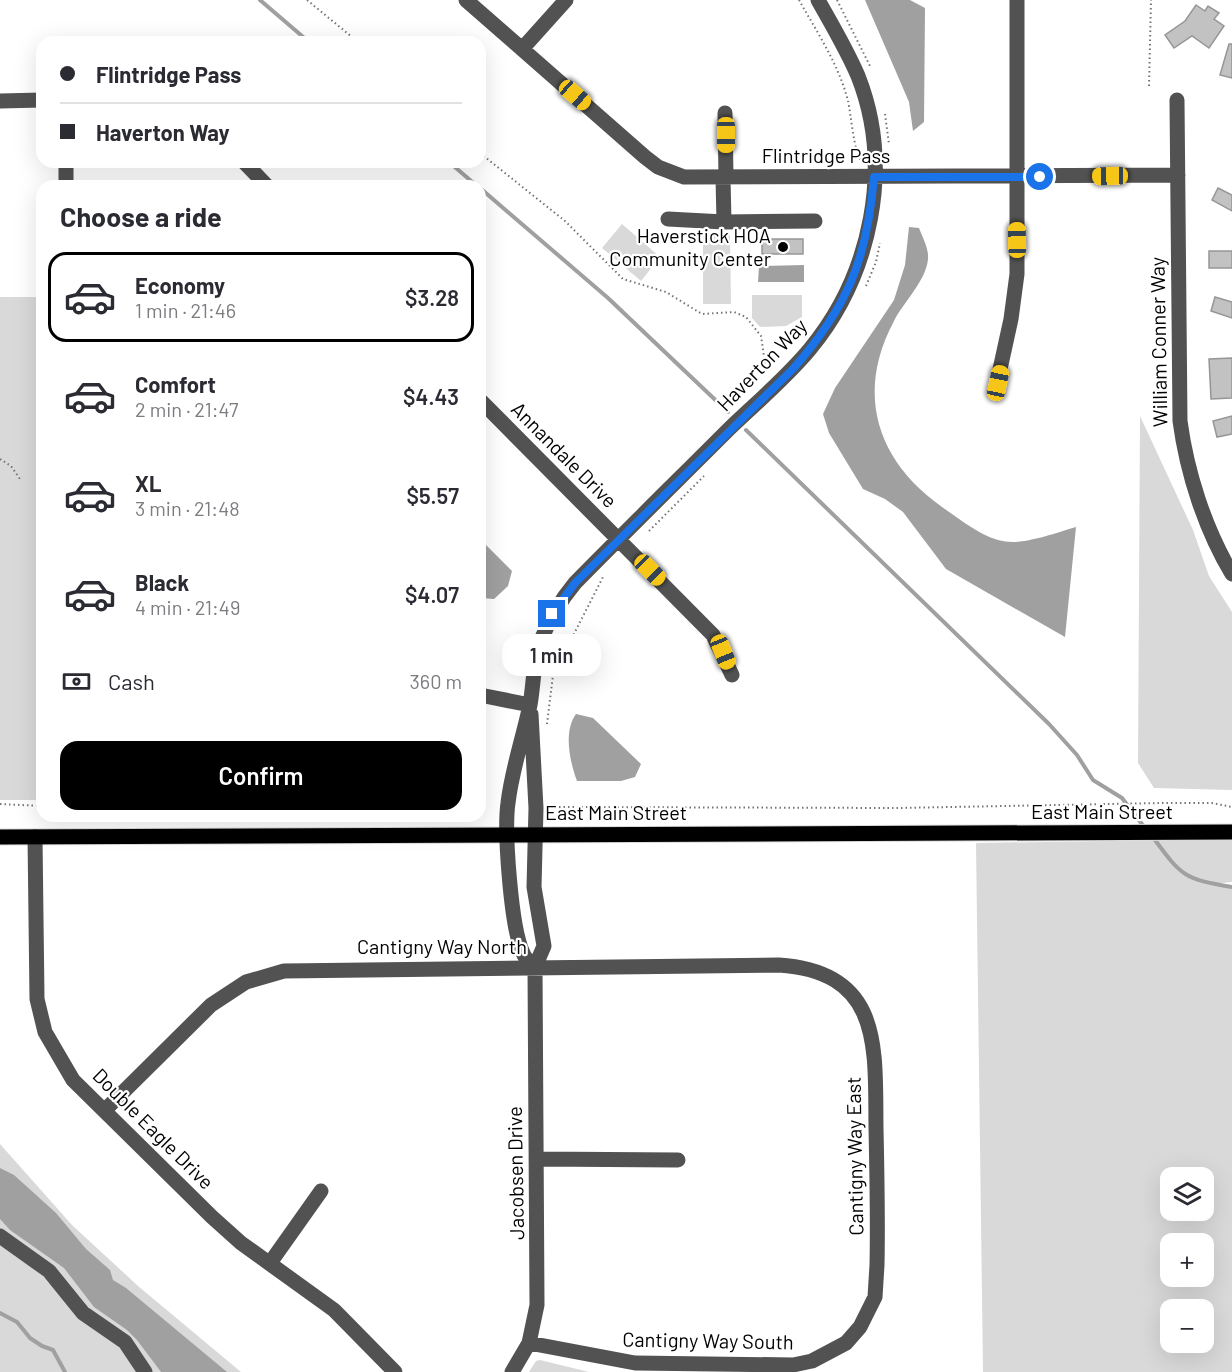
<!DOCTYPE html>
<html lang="en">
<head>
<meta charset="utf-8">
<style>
  body { margin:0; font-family:Barlow,sans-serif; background:#f7f7f7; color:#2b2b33; height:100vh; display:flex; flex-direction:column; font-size:22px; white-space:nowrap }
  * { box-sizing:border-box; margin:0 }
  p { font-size:20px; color:#7c7c81 }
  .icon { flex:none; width:33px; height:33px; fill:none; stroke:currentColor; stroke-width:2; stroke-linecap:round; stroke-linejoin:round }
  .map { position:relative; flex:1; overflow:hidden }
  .details { position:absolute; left:36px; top:180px; width:450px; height:642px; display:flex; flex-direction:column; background:#fff; border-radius:18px; box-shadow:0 6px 24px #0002 }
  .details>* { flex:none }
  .guide { position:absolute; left:36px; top:36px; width:450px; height:132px; border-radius:18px; box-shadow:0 6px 24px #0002; display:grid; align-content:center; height:132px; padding:0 24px; background:#fff }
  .fabs { position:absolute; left:1160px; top:1167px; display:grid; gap:12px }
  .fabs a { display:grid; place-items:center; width:54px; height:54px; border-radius:12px; background:#fff; box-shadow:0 6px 24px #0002; font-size:30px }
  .end { position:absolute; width:27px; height:27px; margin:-14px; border:8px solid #1a73e8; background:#fff; box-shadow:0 0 0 3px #fff }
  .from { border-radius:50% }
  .bubble { position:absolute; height:42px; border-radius:18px; background:#fff; box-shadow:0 6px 24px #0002; font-size:20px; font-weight:600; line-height:42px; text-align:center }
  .car { position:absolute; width:18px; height:36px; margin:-18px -9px; border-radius:8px; box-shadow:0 0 4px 2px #0007; background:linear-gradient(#f5c518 24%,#345 0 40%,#f5c518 0 76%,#345 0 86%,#f5c518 0) }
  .guide b { display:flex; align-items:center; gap:21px; height:57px; font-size:22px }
  .guide b+b { border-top:2px solid #e1e1e2 }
  .guide i { width:15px; height:15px; background:#2b2b33 }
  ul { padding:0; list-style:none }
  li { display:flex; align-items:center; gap:18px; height:90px; margin:0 12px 9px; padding:0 12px; border:3px solid transparent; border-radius:18px }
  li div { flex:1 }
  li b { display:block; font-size:22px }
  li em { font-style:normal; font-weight:600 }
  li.active { border-color:#000 }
  li>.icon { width:54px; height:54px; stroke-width:1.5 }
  h2 { padding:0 24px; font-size:27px; line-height:72px }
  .pay { display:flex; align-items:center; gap:15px; height:66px; padding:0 24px; font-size:22px }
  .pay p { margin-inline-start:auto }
  .primary-button { display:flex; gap:12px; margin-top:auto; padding:12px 24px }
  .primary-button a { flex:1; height:69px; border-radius:18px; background:#000; color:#fff; font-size:24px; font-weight:600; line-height:69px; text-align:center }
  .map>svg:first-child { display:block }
  .green { fill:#d9d9d9; fill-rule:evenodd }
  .water { fill:#a0a0a0 }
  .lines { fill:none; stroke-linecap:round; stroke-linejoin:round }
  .stream { stroke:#a0a0a0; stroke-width:4 }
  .building { fill:#c2c2c2; stroke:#969696; stroke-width:1.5 }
  .major-casing { stroke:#dbdbdb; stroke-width:17 }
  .path { stroke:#747474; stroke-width:2; stroke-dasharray:1.5 3; stroke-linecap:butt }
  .minor { stroke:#525252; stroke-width:15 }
  .major { stroke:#000; stroke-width:15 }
  .route { stroke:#1a73e8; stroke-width:8 }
  .poi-dot { fill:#000; stroke:#fff; stroke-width:2 }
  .labels { text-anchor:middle; stroke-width:4.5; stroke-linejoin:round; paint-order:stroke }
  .street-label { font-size:20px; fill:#000; stroke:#fff }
  .poi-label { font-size:20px; fill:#000; stroke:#fff; text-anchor:end }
</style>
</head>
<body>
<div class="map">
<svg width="1232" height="1372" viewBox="0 0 1232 1372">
  <rect width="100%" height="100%" fill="#fff"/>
  <path class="green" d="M622,224L660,257L641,281L602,248Z
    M703,235H730L731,304H703Z
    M752,295H802V317L786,326L760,327L752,318Z
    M0,297H42V800H0Z
    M1140,416L1193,530L1209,576L1232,612V790L1154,788L1138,763Z
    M1232,839V882L1214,884L1232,888V1372H983L976,843ZM1170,1178H1203V1210H1170ZM1170,1244H1203V1276H1170ZM1170,1310H1203V1342H1170Z
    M0,1144L72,1225L138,1286L241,1372H0Z
    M540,1360L589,1372H529L536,1361Z"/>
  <path class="water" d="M865,0H910L925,8L924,122L913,131L909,102Z
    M909,227L919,228C922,236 927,245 928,254C930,277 904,301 894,321C855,394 877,461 942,507C1002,550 1005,549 1076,527L1065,637L946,569L903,512L885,499L863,489L829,433L823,414L835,388L894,300L905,265Z
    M804,265V282H758L759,266Z
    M480,539L512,571L508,586L494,599L480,598Z
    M576,714L593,718L641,764L635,777L621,781H577C570,762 563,732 576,714Z
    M0,1168L14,1175L56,1213L86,1249L110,1270L113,1280L126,1288L227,1372H161L137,1340L127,1330L94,1307L64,1268L10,1230L0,1219Z"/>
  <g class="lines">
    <path class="stream" d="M260,0L309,42
      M449,162L477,186
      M480,188L608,298L728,412
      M746,430L1049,724L1077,755L1093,780L1122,798L1145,828
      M1152,836C1181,875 1182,879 1232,887
      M0,1313L17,1322L30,1338L42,1346L53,1350L65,1372"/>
  </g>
  <path class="building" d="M1196,5L1205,11L1208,6L1219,13L1214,19L1224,26L1209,48L1192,36L1174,48L1165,35L1185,21Z
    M1229,44H1232V78L1220,75Z
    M1218,188L1232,195V211L1212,200Z
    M762,239H803V254H762Z
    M1209,251H1232V268H1209Z
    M1215,297L1232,302V318L1211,311Z
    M1232,358V398L1211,399L1209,359Z
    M1232,416V434L1217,437L1213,421Z"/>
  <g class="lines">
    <defs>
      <path id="major" d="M0,837L1232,832"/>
    </defs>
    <use href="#major" class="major-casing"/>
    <path class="path" d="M307,0L358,42
      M799,0C817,32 839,65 848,101C851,114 854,153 861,160
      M837,0L871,68
      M1149,86L1151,0
      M885,114L889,144
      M480,153L565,221L623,279L666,292L702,314L734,312L746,317L761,336L766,370
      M866,286L876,262L880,243
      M0,459L11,466L20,479
      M649,531L704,476
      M547,724L553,675L604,575
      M0,804L42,806
      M550,807L898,808L1163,803H1212L1232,807"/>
    <path class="minor" d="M466,0L645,157L658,167L684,177L1178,175
      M522,49L566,0
      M1177,100L1180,421C1187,473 1205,529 1232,574
      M0,101L42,100
      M725,113L726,178
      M66,162V186
      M244,162L267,186
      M723,178L724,222L815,221
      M668,219L724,222
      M997,383L1011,319L1017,274V0
      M480,400L713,635L732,675
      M480,695L530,705
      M35,837L37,999L45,1032L73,1080L212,1217L241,1243L334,1310L395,1372
      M535,967C531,963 525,959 523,953C511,929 504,831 508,803C512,769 523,738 530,705C534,682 533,660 542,638C550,617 561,600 575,583C626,531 678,480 729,429C756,403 786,378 810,349C871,275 894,167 858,76C847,50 832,25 818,0
      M105,1110L211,1005L246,982L284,971L779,965C883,972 875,1048 876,1128C877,1174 878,1219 877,1265L875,1297L860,1327L846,1343L812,1361L793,1365L635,1363L529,1343
      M536,1159L678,1160
      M0,1236L49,1271L83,1313L125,1342L145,1372
      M270,1263L321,1191
      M512,1372L529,1343L537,1305L535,967L544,946L534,887L536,808L531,714"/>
    <use href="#major" class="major"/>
  </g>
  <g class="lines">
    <path class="route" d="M552,614L575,583L793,369C848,306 867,260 874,177H1040"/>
  </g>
  <circle class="poi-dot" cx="783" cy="247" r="6"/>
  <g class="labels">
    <g class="street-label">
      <text x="826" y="163">Flintridge Pass</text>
      <text transform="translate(1159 342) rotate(-91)" y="7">William Conner Way</text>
      <text transform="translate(762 365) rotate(-46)" y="7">Haverton Way</text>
      <text transform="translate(564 455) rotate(45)" y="7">Annandale Drive</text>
      <text x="1102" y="819">East Main Street</text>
      <text x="616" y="820">East Main Street</text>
      <text x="442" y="954">Cantigny Way North</text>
      <text transform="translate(153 1129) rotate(45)" y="7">Double Eagle Drive</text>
      <text transform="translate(855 1156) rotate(-91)" y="7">Cantigny Way East</text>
      <text transform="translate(516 1173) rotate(-91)" y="7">Jacobsen Drive</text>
      <text transform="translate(708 1341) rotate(1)" y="7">Cantigny Way South</text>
    </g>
    <g class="poi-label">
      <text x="771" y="243">Haverstick HOA<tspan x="771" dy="23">Community Center</tspan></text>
    </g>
  </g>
</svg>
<div class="fabs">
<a><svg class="icon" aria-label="layers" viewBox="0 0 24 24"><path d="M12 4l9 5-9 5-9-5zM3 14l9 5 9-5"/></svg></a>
<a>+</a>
<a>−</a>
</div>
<i class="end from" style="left:1040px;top:177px"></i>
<i class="end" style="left:552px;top:614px"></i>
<div class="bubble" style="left:502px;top:634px;width:99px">1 min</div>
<i class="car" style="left:575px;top:95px;rotate:131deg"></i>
<i class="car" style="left:726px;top:135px;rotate:180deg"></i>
<i class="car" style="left:1110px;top:176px;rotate:269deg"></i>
<i class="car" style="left:1017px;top:240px;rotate:359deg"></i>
<i class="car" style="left:998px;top:383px;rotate:12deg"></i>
<i class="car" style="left:650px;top:570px;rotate:135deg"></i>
<i class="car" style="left:723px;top:652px;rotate:158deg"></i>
<div class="guide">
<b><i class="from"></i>Flintridge Pass</b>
<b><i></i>Haverton Way</b>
</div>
<section class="details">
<h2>Choose a ride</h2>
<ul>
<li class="active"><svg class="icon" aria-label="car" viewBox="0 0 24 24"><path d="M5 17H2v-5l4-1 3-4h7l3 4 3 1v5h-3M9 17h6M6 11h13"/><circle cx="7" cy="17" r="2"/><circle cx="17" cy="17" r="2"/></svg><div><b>Economy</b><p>1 min · 21:46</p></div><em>$3.28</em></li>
<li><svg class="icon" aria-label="car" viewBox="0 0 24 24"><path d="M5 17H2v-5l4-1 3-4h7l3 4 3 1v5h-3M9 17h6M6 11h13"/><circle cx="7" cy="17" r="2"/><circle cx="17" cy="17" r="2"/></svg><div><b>Comfort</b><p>2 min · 21:47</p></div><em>$4.43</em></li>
<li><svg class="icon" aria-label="car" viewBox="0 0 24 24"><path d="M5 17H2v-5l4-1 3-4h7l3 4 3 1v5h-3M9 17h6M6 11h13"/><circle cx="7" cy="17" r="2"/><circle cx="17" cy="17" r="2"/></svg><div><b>XL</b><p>3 min · 21:48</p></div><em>$5.57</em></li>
<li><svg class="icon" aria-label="car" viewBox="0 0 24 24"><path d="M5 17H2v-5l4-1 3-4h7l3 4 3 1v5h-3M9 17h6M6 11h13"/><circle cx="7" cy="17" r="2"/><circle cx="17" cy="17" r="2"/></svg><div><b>Black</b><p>4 min · 21:49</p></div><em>$4.07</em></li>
</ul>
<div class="pay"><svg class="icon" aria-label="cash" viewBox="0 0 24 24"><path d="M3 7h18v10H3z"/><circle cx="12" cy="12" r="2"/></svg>Cash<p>360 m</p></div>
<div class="primary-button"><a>Confirm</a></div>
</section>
</div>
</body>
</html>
